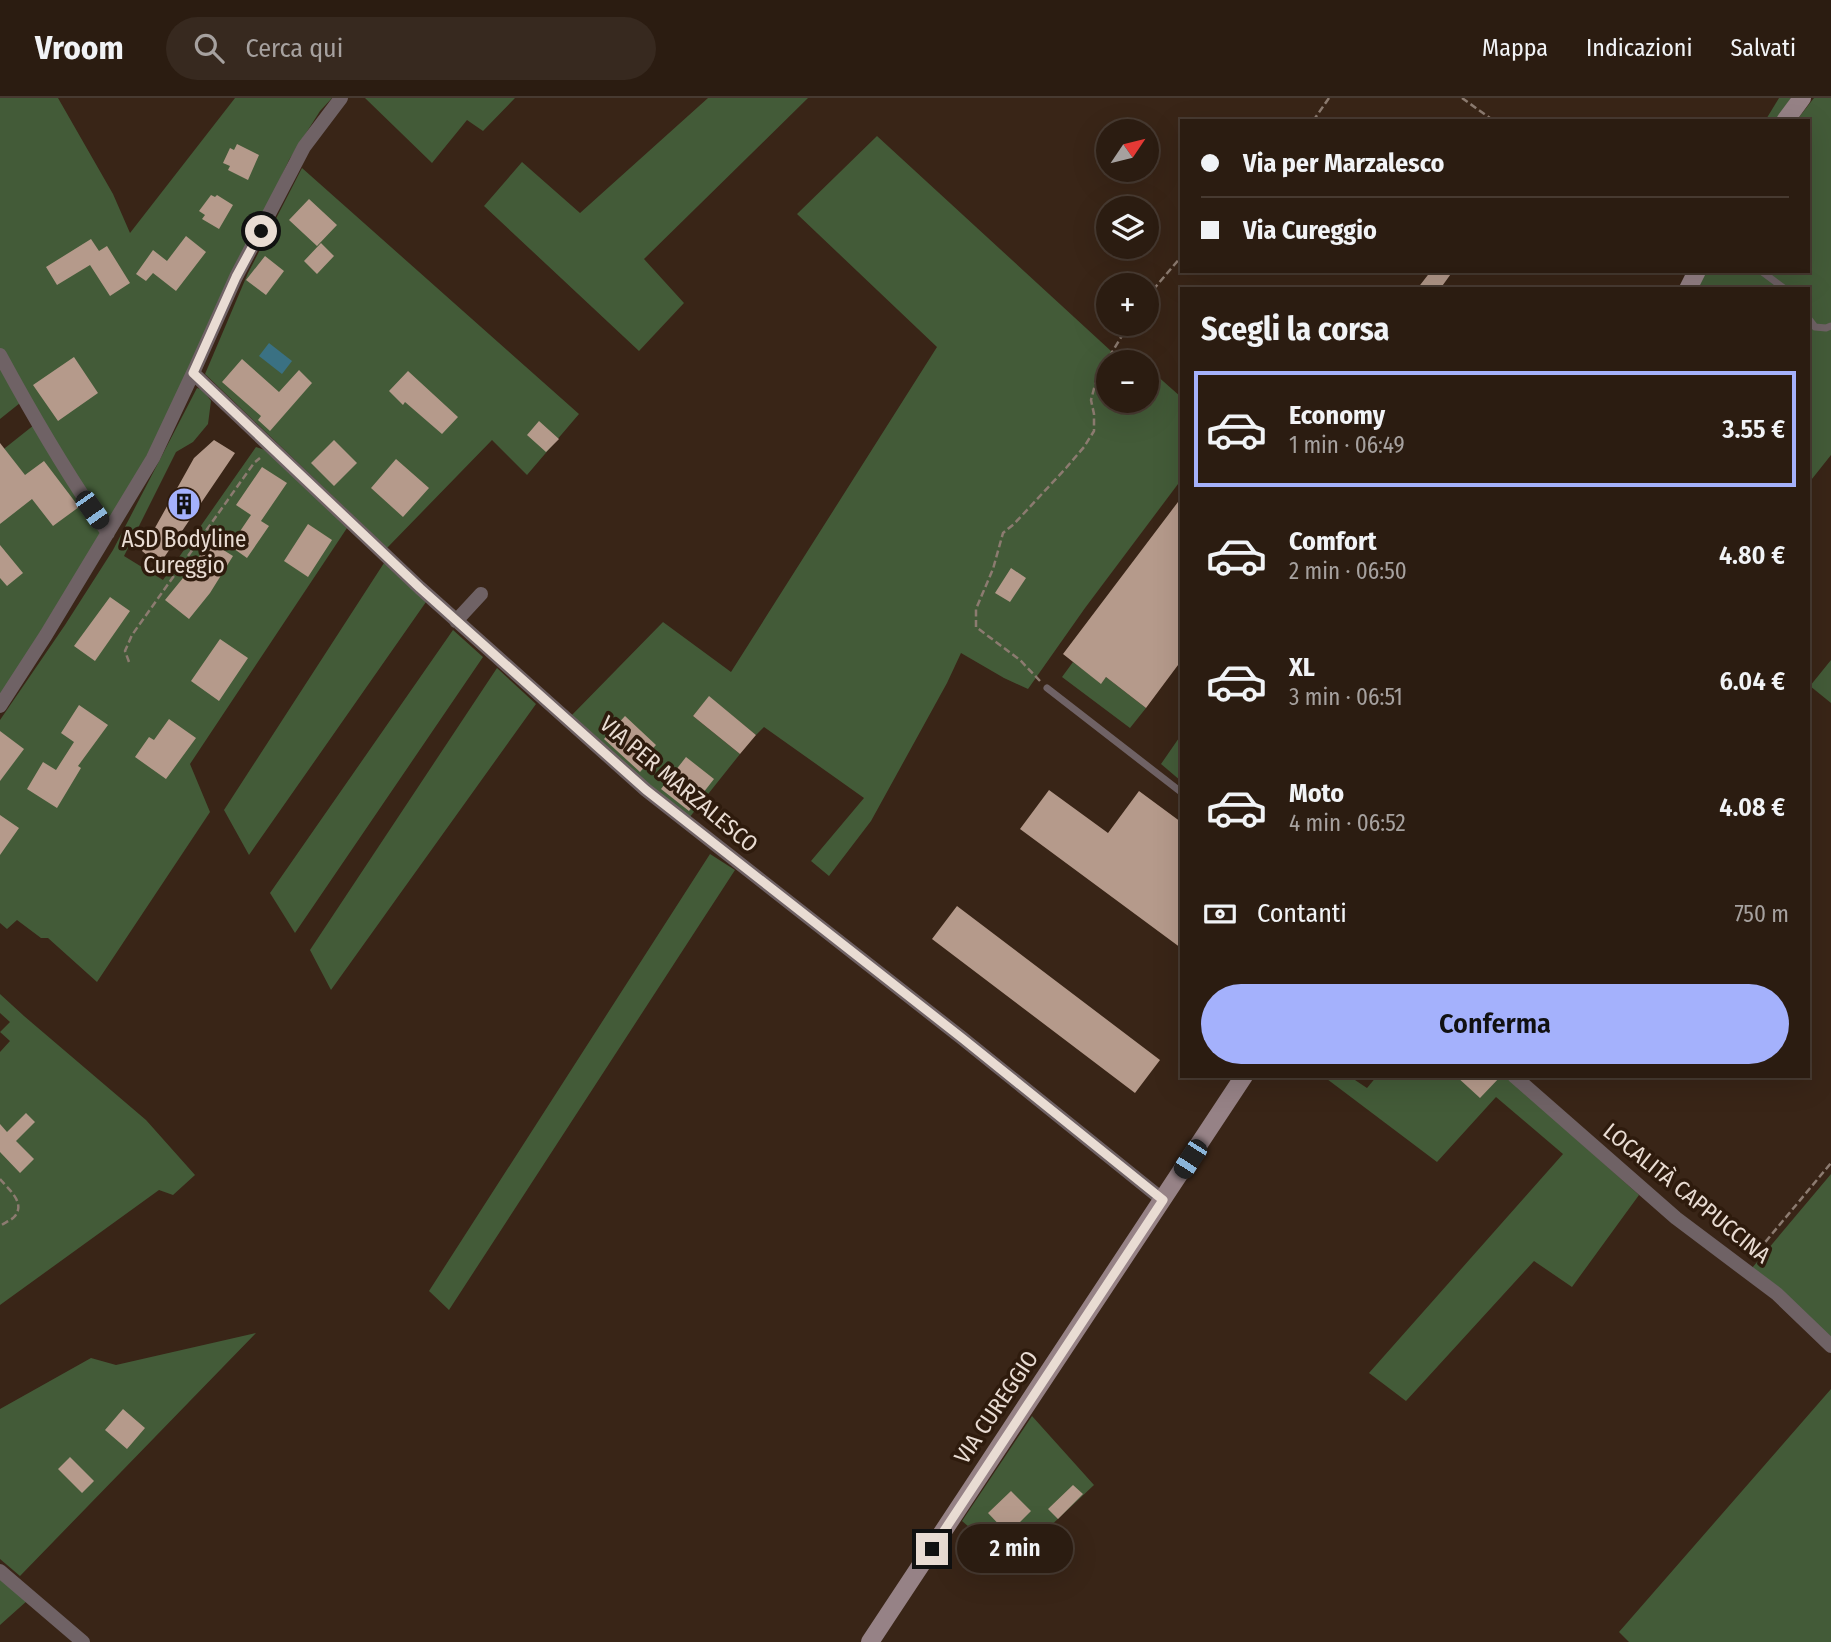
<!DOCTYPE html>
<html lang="it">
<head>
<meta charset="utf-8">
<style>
  body { margin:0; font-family:"Fira Sans Condensed",sans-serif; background:#37291f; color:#f1f3f6; height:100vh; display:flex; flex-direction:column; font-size:26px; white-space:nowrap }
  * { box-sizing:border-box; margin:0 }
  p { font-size:23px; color:#a6a19f }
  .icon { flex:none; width:38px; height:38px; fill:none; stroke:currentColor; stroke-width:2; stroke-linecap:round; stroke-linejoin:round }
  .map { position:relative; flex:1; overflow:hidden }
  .side { position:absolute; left:1180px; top:189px; width:630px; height:791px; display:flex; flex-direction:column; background:#2b1c11; border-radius:0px; box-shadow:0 7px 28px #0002,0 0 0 2px #473a31 }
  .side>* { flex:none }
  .banner { position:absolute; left:1180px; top:21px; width:630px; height:154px; border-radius:0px; box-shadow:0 7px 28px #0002,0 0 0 2px #473a31; display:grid; align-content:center; height:154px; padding:0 21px; background:#2b1c11 }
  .needle { width:46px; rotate:55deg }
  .fabs { position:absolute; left:1096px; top:21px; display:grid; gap:14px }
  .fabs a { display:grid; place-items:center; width:63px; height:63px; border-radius:50%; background:#2b1c11; box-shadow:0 7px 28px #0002,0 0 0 2px #473a31; font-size:35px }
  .end { position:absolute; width:32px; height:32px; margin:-16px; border:9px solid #e9dcd3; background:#111; box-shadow:0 0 0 4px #111 }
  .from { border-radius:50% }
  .bubble { position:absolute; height:49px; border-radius:24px; background:#2b1c11; box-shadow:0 7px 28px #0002,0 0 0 2px #473a31; font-size:23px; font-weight:600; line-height:49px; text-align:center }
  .car { position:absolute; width:21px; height:42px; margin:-21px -10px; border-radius:9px; box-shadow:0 0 5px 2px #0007; background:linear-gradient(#222 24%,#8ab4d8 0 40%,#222 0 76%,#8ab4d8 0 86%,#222 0) }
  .banner b { display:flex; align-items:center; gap:24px; height:66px; font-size:26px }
  .banner b+b { border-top:2px solid #473a31 }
  .banner i { width:18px; height:18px; background:#f1f3f6 }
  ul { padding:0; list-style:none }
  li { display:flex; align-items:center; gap:21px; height:116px; margin:0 14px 10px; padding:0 7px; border:4px solid transparent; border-radius:0px }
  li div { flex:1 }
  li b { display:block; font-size:26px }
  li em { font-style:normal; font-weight:600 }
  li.on { border-color:#a4b1fc }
  li>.icon { width:63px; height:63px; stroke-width:1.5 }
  h2 { padding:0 21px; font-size:32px; line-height:84px }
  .pay { display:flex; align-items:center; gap:18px; height:77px; padding:0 21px; font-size:26px }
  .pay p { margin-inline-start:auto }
  .cta { display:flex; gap:14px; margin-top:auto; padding:14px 21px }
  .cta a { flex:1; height:80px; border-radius:42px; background:#a4b1fc; color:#111; font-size:28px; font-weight:600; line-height:80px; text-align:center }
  header { display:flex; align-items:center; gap:42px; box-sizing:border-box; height:98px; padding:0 35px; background:#2b1c11; border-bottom:2px solid #473a31 }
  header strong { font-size:33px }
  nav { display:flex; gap:38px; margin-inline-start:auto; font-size:24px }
  .search { width:490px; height:63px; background:#37291f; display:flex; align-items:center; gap:18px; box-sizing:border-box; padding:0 24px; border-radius:38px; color:#a6a19f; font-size:26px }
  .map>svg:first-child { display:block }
  .green { fill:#435b38 }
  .water { fill:#3a7183 }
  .building { fill:#b59a8b }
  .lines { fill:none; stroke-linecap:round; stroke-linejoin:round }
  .path { stroke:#8c7b70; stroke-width:2.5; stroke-dasharray:7 3.5; stroke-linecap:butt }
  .lane { stroke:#6f6265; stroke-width:7 }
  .street { stroke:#6f6265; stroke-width:14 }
  .secondary { stroke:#968286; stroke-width:18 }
  .route { stroke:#e9dcd3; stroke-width:9 }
  .labels { text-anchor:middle; stroke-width:7; stroke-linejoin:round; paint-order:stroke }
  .poi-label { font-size:23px; fill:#e9dcd3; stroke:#2e1b0d }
  .street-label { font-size:23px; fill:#e9dcd3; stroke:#2e1b0d }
</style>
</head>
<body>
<header>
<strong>Vroom</strong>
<div class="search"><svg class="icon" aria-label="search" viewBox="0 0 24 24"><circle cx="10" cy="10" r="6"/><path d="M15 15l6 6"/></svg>Cerca qui</div>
<nav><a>Mappa</a><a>Indicazioni</a><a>Salvati</a></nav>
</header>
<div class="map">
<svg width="1831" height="1544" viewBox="0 0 1831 1544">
  <rect width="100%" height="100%" fill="#392517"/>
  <path class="green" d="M0,0H58L113,96L130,135L235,0H332L320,13L289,62L148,363L0,598V354L34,327L20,305L0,321Z
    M365,0H515L483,33L467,22L432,65Z
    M708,0H808L644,161L684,205L639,253L484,108L522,64L580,115Z
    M1779,0H1791L1775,23H1765Z
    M1814,0H1831V357L1808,386V367L1812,362L1808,358V191H1695L1705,173H1808V23H1796Z
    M877,38L1111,253L1139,262L1142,264H1108V303H1146V268L1181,299V382L1085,510L1028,591L1004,580L961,555L947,585L871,723L829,778L811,763L864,700L764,629L756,637L709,599L693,618L740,656L689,720L570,619L663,524L731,574L937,249L797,116Z
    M302,70L579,316L527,377L492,342L387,450L205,276L248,175Z
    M197,290L203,292L211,303L208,326L193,344L176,354L124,458L163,482L256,349L268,353L347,430L190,666L210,714L97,884L48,840H41L17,822L7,831L0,825V622L65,527L113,452Z
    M384,465L426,504L249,757L224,712Z
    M453,532L483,559L295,835L270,795Z
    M1831,562V605L1810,588Z
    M1073,564L1101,585L1106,579L1146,610L1130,630L1062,579Z
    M497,570L536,606L331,892L310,852Z
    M1181,637V683L1161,666Z
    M710,756L735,772L449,1212L429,1193Z
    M0,896L24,918L146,1022L195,1077L173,1097L159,1092L0,1207V954L10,943L0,934L10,924L0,915Z
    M1323,978H1349L1367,990L1377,978H1503L1508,980L1639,1097L1572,1189L1534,1163L1406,1303L1369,1275L1563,1056L1496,999L1437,1064Z
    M1831,1076V1240L1752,1170Z
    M256,1235L20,1478L0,1461V1311L91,1260L116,1267Z
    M1831,1291V1544H1629L1619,1534Z
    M1032,1318L1094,1387L1011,1465L962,1423Z
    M0,1478L28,1502L0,1527Z"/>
  <path class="water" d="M269,245L292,263L282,276L259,258Z"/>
  <path class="building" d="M237,46L259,57L248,82L228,72L230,68L223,65L230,50L234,52Z
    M211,97L215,99L217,97L233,107L219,131L202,121L205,117L199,113Z
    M309,101L337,127L317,148L289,122Z
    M186,138L206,154L176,193L153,175L146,183L136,176L153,152L167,163Z
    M91,141L99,153L107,148L130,185L110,198L90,167L57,187L46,169Z
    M321,145L334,158L317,176L304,163Z
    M265,158L284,173L266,197L246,182Z
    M1431,173H1453L1440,191H1417Z
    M74,259L98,295L58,323L33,287Z
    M242,261L279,294L299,272L312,285L270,333L258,322L261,318L222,284Z
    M408,273L458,319L442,336L405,304L403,307L389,293Z
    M539,323L559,341L546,354L527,337Z
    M214,342L235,355L159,467L142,453L194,360Z
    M334,342L357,365L334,388L311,365Z
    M0,345L25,377L44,363L79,409L53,428L32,401L0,426Z
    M396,361L429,390L403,419L371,390Z
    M262,369L287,385L261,423L269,428L247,460L230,448L251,417L236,407Z
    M1181,400V563L1146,610L1106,579L1101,586L1063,556Z
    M308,426L332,442L308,479L284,463Z
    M209,443L233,458L210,495L189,521L165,502L183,480L185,481Z
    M0,447L23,475L7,488L0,480Z
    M1011,470L1026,480L1010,504L995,495Z
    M110,499L130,513L95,563L74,548Z
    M220,541L248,560L219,603L191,583Z
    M709,598L756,637L740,656L693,618Z
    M79,607L108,627L78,668L81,670L57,710L27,691L43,664L56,672L74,644L61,635Z
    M625,618L656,647L644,660L649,664L640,674L604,641Z
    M169,621L196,640L166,681L135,659L149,639L154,642Z
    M0,633L24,651L0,683Z
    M686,659L714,681L689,713L661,691Z
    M1049,692L1108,735L1139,693L1181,724V850L1020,731Z
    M0,717L19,730L0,757Z
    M957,808L1160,962L1135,995L932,841Z
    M1456,978H1501L1480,1000Z
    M26,1015L35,1024L16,1043L34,1061L20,1075L0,1054V1026L7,1034Z
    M123,1311L145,1330L127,1351L105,1332Z
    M70,1359L94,1383L82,1395L58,1371Z
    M1073,1387L1083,1396L1058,1421L1048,1411Z
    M1011,1393L1031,1413L1008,1436L988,1415Z"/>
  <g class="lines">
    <path class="path" d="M1462,0L1494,23
      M1313,23L1329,0
      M1146,200L1181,159
      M129,564L125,553L132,537L254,365L260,360
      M1040,583L1020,562L976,529V511L993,471L1003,435L1014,426L1066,370L1084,349L1094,333V316L1091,302L1097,279L1129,226
      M0,1081C7,1090 26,1104 15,1118C12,1122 4,1125 0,1128
      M1752,1160L1831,1065"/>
    <path class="lane" d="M1761,173L1785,191
      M1808,220L1815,229L1826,230L1831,228
      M1047,590L1181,694"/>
    <path class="street" d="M341,0L304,49L236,179L193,275L420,490L646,692L962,940L1163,1102
      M0,257C33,318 68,378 108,435
      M456,523L481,496
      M0,608L46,537L153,360L193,275
      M1514,978L1676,1120L1777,1196L1831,1248
      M0,1473L83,1544"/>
    <path class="secondary" d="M1785,23L1802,0
      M1688,191L1697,173
      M870,1544L1244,978"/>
  </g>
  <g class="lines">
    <path class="route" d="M261,133L236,179L193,275L420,490L646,692L962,940L1163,1102L932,1451"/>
  </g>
  <defs>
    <symbol id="building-disc" viewBox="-11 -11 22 22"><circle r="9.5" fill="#a4b1fc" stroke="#2e1b0d"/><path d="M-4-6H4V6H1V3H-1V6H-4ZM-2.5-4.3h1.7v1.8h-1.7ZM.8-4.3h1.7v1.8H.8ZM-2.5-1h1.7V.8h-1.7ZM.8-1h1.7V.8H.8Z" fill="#111"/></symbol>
  </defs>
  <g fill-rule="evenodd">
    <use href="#building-disc" x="165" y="387" width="38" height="38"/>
  </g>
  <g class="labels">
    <g class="poi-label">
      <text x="184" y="449">ASD Bodyline<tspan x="184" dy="26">Cureggio</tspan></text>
    </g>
    <g class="street-label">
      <text transform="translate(679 686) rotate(40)" y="8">VIA PER MARZALESCO</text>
      <text transform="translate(1687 1095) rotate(39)" y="8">LOCALITÀ CAPPUCCINA</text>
      <text transform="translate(996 1309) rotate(-56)" y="8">VIA CUREGGIO</text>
    </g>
  </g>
</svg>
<div class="fabs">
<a><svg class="needle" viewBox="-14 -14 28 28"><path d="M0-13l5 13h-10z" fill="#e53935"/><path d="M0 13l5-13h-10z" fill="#a6a19f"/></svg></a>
<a><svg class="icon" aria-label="layers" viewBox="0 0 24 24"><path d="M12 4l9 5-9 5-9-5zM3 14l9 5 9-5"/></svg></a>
<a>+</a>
<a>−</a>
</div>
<i class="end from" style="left:261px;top:133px"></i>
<i class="end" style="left:932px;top:1451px"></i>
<div class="bubble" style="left:957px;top:1426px;width:116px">2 min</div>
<i class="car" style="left:92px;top:412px;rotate:145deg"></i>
<i class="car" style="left:1190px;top:1061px;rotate:213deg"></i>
<div class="banner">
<b><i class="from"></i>Via per Marzalesco</b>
<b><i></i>Via Cureggio</b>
</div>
<section class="side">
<h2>Scegli la corsa</h2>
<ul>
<li class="on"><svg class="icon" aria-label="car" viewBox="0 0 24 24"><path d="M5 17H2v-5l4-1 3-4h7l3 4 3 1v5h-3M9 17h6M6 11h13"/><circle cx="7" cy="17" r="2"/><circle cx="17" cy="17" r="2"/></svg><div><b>Economy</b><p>1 min · 06:49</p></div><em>3.55 €</em></li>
<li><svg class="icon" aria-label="car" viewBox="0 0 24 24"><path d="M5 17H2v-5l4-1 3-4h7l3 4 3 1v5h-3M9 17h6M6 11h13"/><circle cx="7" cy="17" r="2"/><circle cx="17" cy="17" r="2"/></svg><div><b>Comfort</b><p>2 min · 06:50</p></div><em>4.80 €</em></li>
<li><svg class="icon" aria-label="car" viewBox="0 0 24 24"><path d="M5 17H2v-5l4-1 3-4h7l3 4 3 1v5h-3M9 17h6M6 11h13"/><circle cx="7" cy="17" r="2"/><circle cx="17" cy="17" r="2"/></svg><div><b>XL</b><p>3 min · 06:51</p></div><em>6.04 €</em></li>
<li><svg class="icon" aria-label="car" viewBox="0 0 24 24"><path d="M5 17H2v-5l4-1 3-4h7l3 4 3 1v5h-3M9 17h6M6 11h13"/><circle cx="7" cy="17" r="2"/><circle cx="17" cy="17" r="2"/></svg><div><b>Moto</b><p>4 min · 06:52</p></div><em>4.08 €</em></li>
</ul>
<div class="pay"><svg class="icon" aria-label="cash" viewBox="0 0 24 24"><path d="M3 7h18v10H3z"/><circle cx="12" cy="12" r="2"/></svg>Contanti<p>750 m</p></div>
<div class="cta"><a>Conferma</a></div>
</section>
</div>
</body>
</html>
